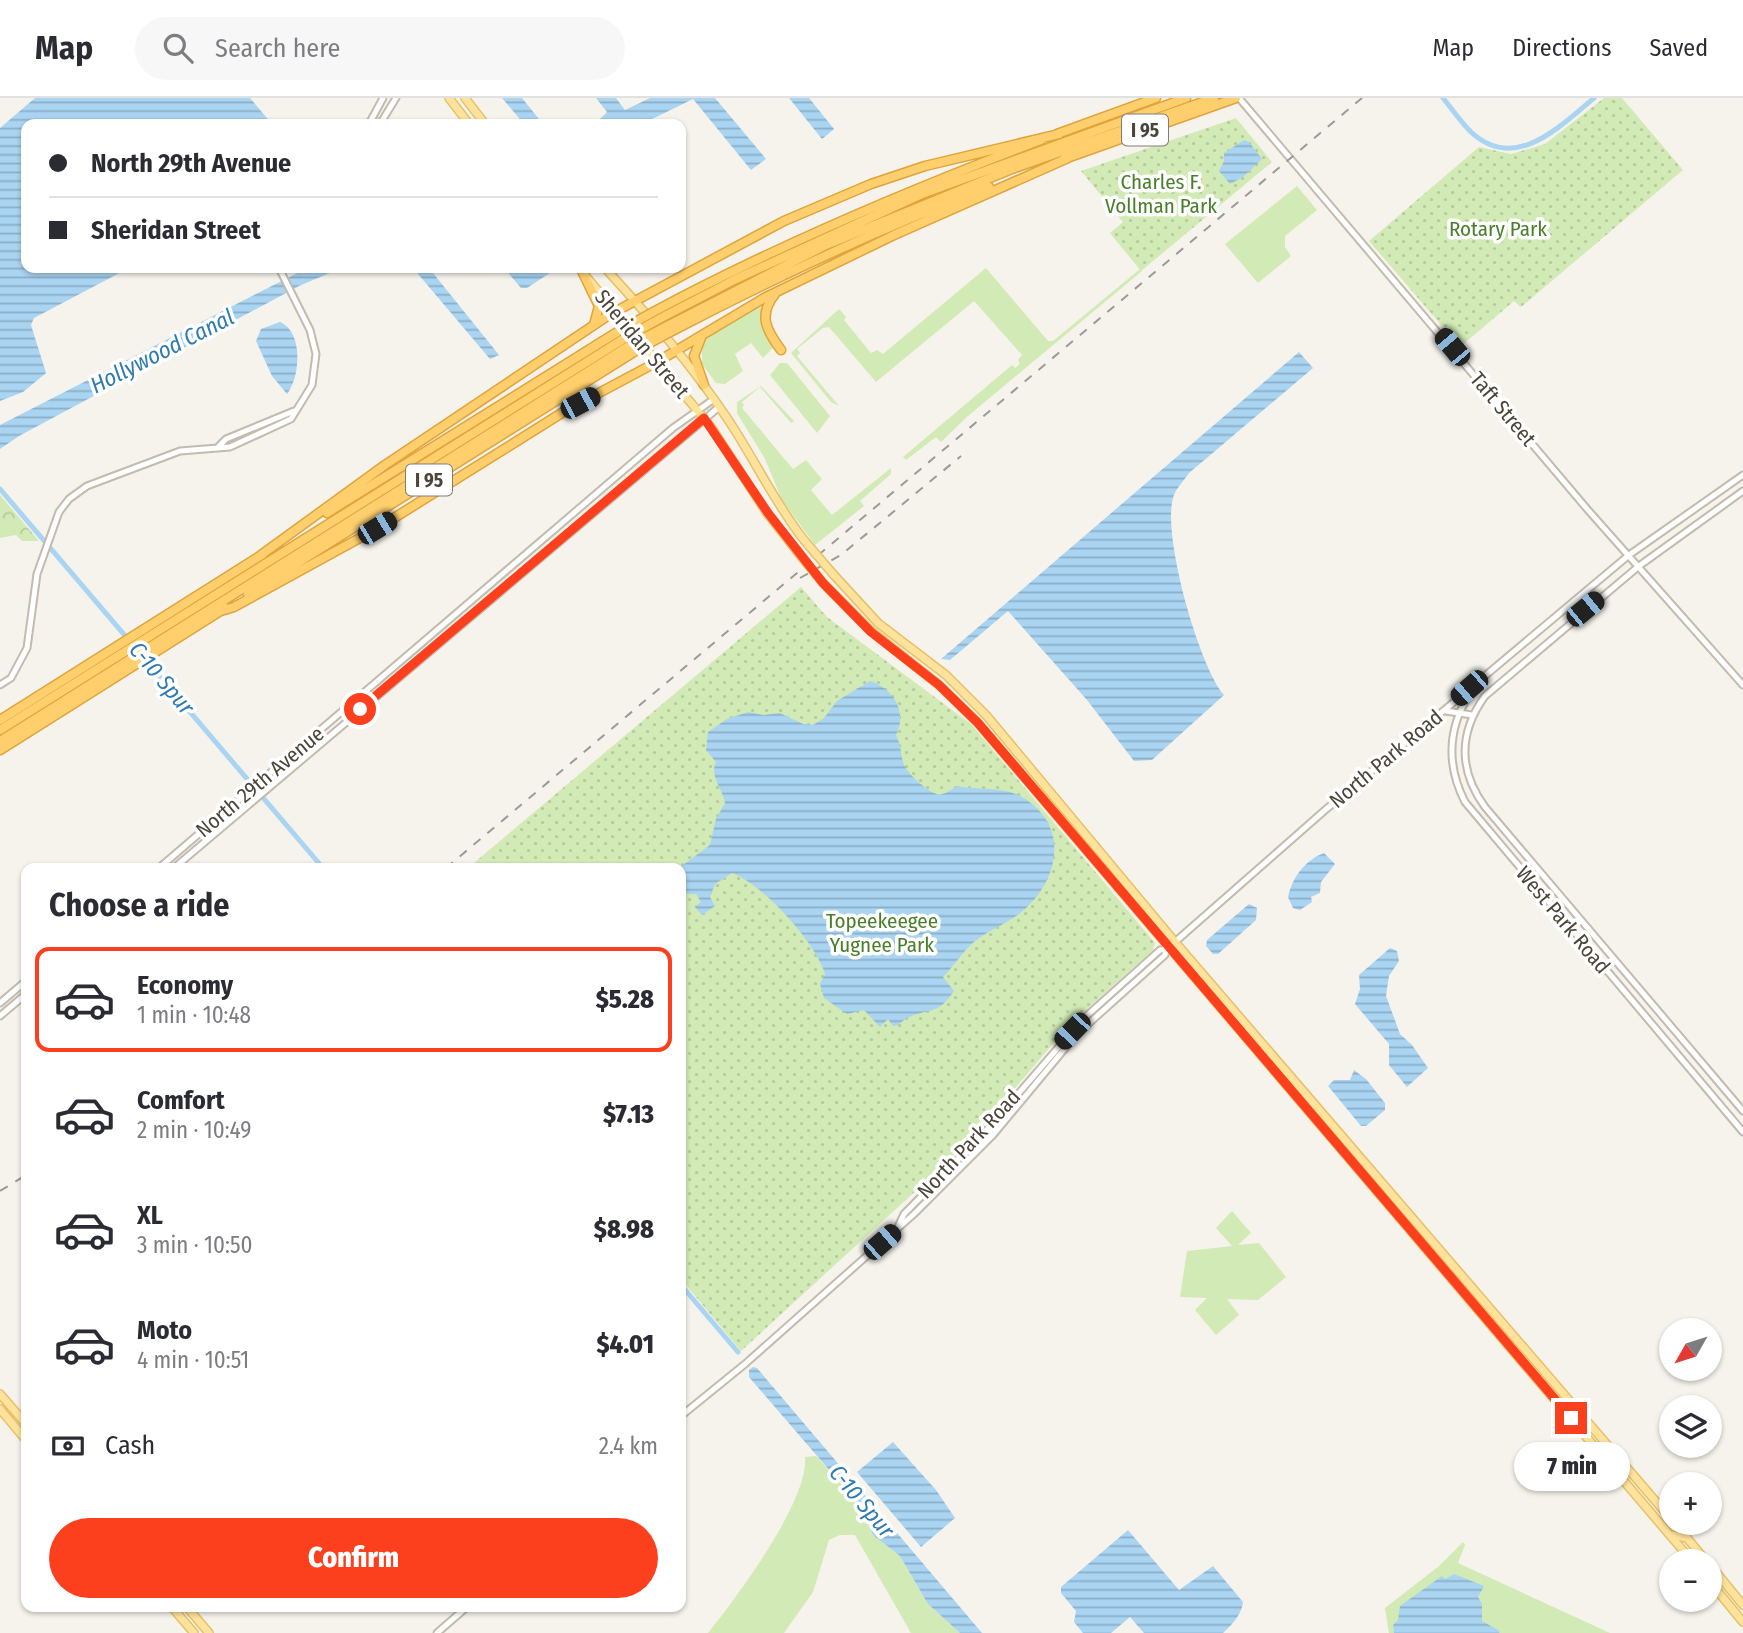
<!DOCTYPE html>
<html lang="en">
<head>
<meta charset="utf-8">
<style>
  body { margin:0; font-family:"Fira Sans Condensed",sans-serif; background:#f7f7f7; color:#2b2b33; height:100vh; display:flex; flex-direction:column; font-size:26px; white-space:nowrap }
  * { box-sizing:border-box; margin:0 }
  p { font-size:23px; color:#7c7c81 }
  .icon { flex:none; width:38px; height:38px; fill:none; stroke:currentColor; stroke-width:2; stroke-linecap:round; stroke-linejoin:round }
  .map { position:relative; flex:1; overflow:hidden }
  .side { position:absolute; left:21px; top:765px; width:665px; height:749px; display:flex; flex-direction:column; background:#fff; border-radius:14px; box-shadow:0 2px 5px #0004 }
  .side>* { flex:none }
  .hud { position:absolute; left:21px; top:21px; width:665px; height:154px; border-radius:14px; box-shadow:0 2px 5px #0004; display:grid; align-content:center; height:154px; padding:0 28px; background:#fff }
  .needle { width:46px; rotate:231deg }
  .buttons { position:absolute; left:1659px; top:1220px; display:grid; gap:14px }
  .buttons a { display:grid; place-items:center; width:63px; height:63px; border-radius:50%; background:#fff; box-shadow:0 2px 5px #0004; font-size:35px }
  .end { position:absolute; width:32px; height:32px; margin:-16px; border:9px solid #fc3f1d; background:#fff; box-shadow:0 0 0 4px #fff }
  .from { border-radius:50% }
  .bubble { position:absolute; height:49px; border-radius:24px; background:#fff; box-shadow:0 2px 5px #0004; font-size:23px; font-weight:800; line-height:49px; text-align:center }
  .car { position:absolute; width:21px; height:42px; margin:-21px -10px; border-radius:9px; box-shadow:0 0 5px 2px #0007; background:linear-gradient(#222 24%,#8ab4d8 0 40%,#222 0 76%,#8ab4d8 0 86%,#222 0) }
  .hud b { display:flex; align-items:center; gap:24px; height:66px; font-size:26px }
  .hud b+b { border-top:2px solid #e1e1e2 }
  .hud i { width:18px; height:18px; background:#2b2b33 }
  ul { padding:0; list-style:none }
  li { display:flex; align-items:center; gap:21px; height:105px; margin:0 14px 10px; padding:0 14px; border:4px solid transparent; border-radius:14px }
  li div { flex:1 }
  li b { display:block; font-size:26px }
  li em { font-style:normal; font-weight:800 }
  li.current { border-color:#fc3f1d }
  li>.icon { width:63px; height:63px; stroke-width:1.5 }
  h2 { padding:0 28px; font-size:32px; line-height:84px }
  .pay { display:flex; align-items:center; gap:18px; height:77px; padding:0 28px; font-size:26px }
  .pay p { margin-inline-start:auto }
  .primary-button { display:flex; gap:14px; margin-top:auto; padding:14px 28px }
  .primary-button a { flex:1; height:80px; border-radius:42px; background:#fc3f1d; color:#fff; font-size:28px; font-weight:800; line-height:80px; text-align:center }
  header { display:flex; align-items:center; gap:42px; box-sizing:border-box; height:98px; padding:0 35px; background:#fff; border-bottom:2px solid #e1e1e2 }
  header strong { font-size:33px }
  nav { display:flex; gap:38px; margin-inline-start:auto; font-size:24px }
  .search { width:490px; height:63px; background:#f7f7f7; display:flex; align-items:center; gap:18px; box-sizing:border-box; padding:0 24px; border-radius:38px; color:#7c7c81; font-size:26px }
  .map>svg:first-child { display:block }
  .green { fill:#d2eab5 }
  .forest { fill:url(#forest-crowns) }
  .park { fill:url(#park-dots) }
  .water { fill:url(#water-rules) }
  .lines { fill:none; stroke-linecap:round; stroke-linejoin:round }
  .canal { stroke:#a9d4f2; stroke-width:5 }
  .minor-casing { stroke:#c2bbae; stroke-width:9 }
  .major-casing { stroke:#e6c16a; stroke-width:10 }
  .highway-casing { stroke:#e0a43c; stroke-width:11 }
  .minor { stroke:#fff; stroke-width:5 }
  .major { stroke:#ffe39c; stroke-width:7 }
  .highway { stroke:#ffcf6e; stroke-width:8 }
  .rail { stroke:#9a9a9a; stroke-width:2; stroke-dasharray:9 9; stroke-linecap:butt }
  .major-bridge-casing { stroke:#e6c16a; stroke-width:10; stroke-linecap:butt }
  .highway-bridge-casing { stroke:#e0a43c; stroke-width:11; stroke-linecap:butt }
  .major-bridge { stroke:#ffe39c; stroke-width:7 }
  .highway-bridge { stroke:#ffcf6e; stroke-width:8 }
  .route { stroke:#fc3f1d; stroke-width:9 }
  .labels { text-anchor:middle; stroke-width:7; stroke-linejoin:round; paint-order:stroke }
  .shield { fill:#fff; stroke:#817c74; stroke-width:2 }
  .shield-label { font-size:19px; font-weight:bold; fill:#4b4439 }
  .park-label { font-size:21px; fill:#4a7f2a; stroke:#fff }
  .street-label { font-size:21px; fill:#4b4439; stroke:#fff }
  .water-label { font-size:23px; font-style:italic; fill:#2e7ab2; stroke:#fff }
</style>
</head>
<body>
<header>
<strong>Map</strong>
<div class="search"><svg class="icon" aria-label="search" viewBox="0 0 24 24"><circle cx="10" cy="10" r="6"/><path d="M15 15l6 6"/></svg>Search here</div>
<nav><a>Map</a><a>Directions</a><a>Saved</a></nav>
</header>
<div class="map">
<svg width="1743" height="1535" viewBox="0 0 1743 1535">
  <defs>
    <pattern id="forest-crowns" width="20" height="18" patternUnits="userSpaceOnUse" patternTransform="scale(1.75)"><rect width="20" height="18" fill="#d2eab5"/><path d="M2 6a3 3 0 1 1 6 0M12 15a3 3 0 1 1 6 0" fill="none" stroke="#b6ca9c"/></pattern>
    <pattern id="park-dots" width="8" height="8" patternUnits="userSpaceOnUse" patternTransform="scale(1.75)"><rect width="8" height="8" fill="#d2eab5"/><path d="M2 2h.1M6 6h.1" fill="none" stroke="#b6ca9c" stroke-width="1.8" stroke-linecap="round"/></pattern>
    <pattern id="water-rules" width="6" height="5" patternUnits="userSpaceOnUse" patternTransform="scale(1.75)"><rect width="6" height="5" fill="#a9d4f2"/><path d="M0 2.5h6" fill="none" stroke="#8caec5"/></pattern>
  </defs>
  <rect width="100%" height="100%" fill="#f6f3ec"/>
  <path class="green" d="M1297,88L1317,112L1285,138V149L1291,158L1258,185L1225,146Z
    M986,170L1048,243H1053L1140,171L1142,173L968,318L941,344L936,339L906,362L903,359L1012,267L1015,270L1020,266L1018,262L1022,257L974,203L876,284L829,229L823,230L797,251L800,255L797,258L839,308L831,304L791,255L839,211L846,219L844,222L871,255L877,252L883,256Z
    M763,206V230L775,248L763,260L751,245L735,256L743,273L725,286L716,285L702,266V242Z
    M780,265H787L830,318L817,335L770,277Z
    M761,288L794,323L791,325L760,289L742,304L744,307L742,310L793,371L806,362L822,381L811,392L832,417L891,370V376L860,403L864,408L815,447L782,402L765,361L737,315V304Z
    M1232,1113L1251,1135L1238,1147L1259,1145L1286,1179L1258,1202L1227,1201L1239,1217L1216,1237L1195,1212L1207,1200L1180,1199L1187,1153L1232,1148L1216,1130Z
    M816,1358L861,1409L864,1422L881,1443L900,1458L928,1506L960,1535H911L855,1437H840L829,1442L813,1494L784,1535H708C736,1500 809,1403 805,1359Z
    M1463,1444L1465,1447L1458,1465L1610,1535H1389L1385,1510L1439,1468Z"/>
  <path class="forest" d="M0,397L39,443H22L16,437L0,440Z"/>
  <path class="park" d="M1604,0H1622L1683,72L1521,209L1514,203L1460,249L1369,143L1479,49L1511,56L1545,46Z
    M1236,20L1272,64L1141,173L1110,135L1123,124L1081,73Z
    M801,489L827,519L971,626L1155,845L1153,852L1069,927L969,1044L741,1253L681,1181V770H468Z"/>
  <path class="water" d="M35,0H250L272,26H26V170H129L34,220L31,227L46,275L23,294L0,303V30Z
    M502,0H522L543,26H524Z
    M596,0H616L625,12L650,0H715L766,61L751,72L693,1L642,26H595L607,14Z
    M789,0H809L834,31L822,41Z
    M1244,42L1249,44L1262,61L1243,79L1230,86L1219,73L1224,63V55Z
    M307,170H342L301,187L19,338L0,351V327Z
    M413,170H429L499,257L490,261Z
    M504,170H553V173L527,190H521Z
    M280,224C304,234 300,280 287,296L272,278L256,243L261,231Z
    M1299,254L1313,270L1189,375C1184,382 1177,390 1174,397C1160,432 1199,569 1224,597L1152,662L1134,663L1087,602L1008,513L950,562L941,561Z
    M870,583C893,590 908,614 896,637C902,649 900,655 903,664C906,675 926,692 936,696C943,698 951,692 957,688C976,692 1004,689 1020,698C1069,725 1061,778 1025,811C1011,824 990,831 975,843C962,854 955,867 943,879L954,893C936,919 930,909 907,920C901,923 901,927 893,928L888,921L880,929L864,912L847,916L824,900L820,886L825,876C816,845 763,786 732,775L715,786L710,799L715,808L702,817L695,809L701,804L696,796H687L681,786L679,770L710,747L716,721L725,705C723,691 709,678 716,664L706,652L708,634L727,621L748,614L763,617L780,615L803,626L813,627L824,620L837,603Z
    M1324,755L1335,766L1321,784L1320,795L1311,799L1312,804L1300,812L1293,810L1288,799C1292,780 1305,762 1324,755Z
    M1249,806L1257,810L1256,822L1218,856H1213L1206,848L1207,842Z
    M1390,850L1397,853L1399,863L1389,878L1386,898L1400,936L1412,947L1428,970L1407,989L1389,967V946L1355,906L1360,891L1359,877Z
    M1354,972L1366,981L1385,1005V1012L1366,1028H1361L1328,988L1334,982H1350Z
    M753,1269L757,1270L982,1535H960L928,1506L900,1458L873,1437L861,1409L749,1279V1272Z
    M893,1344L936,1392L955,1420L921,1449L857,1374Z
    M1128,1432L1179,1492L1213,1468L1243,1504C1242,1516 1232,1527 1223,1535H1144L1130,1519L1111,1535H1083L1074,1524L1076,1513L1061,1495V1489Z
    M1454,1476L1484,1488L1478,1499L1482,1506V1523L1500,1533L1499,1535H1394L1393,1527L1398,1522L1400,1508L1442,1478L1445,1481Z"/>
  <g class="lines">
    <path class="canal" d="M1443,0C1452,11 1461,24 1471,34C1515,75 1559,29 1594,0
      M0,391L323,770
      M681,1187L738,1254"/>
    <defs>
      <path id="minor" d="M1239,0L1588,412L1743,587
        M369,26L383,0
        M380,26L396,0
        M219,348L226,341L294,313
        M1743,393L1639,468L1485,598C1459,634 1458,672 1485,709L1743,1013
        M0,587L11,580L27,550L37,476L59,414L69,401L87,388L180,353L230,349L291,321L312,287L316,256L310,232L279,170
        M1474,590C1448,625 1445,665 1465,704L1743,1034
        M1446,613L1472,617
        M159,770L673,330L714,301
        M174,770L719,309
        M0,905L26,883
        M0,918L26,896
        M897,1131L904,1116L986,1033L1083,921L1160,852L1167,851L1324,713L1629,457L1743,377
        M681,1318L745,1266L914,1116L993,1037L1077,936L1165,857L1167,851
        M437,1535L468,1508"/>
      <path id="major" d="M449,0L469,26
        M465,0L485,26
        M579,170L711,329L767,415L796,452
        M605,170C648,217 691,266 727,320C754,360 774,404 804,442
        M833,476L878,525L946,577L986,617L1175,844L1671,1421
        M823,485L871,533L939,587L978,625L1692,1463
        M0,1296L26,1326
        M0,1311L26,1342
        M1674,1424L1706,1463
        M1673,1437L1687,1440
        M1710,1467L1743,1507
        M1710,1484L1743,1524
        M171,1508L194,1535
        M186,1508L209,1535"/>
      <path id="highway" d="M1057,36L1156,0
        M1064,61L1236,0
        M583,175L599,208L594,227
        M775,196C758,217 766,232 781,252
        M655,213C780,146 909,92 1041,42
        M661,220L736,181L922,96L1186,0
        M667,228L826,147L1012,71L1214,0
        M672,233C776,179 880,130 989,89
        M702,237L694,258L704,287
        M327,415L619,233
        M261,457L385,367L609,217L784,123L871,86L925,68L1059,36
        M248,496L637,252
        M221,513L234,509L378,430L565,313L657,264L766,199L894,137L1068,60
        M0,622L263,456
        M0,632L625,240
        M0,643L632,246
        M0,652L225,510"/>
    </defs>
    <use href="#minor" class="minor-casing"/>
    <use href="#major" class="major-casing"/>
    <use href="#highway" class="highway-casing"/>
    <use href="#minor" class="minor"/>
    <use href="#major" class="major"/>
    <use href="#highway" class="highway"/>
    <path class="rail" d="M800,480L841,457L961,358
      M446,770L1362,0
      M0,1093L26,1077"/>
    <defs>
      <path id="major-bridge" d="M804,442L833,476
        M796,452L823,485"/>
      <path id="highway-bridge" d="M619,233L655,213
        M625,240L661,220
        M632,246L667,228
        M637,252L672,233"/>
    </defs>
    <use href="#major-bridge" class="major-bridge-casing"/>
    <use href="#highway-bridge" class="highway-bridge-casing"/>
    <use href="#major-bridge" class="major-bridge"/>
    <use href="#highway-bridge" class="highway-bridge"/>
  </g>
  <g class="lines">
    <path class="route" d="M360,611L704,320L768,415L823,485L871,534L939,587L978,625L1571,1320"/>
  </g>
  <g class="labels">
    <g class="shield">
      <rect x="1122" y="16.5" width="46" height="31" rx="5"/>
      <rect x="406" y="366.5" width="46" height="31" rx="5"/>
    </g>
    <g class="shield-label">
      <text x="1145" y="39">I 95</text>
      <text x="429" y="389">I 95</text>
    </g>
    <g class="park-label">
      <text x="1161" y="91">Charles F.<tspan x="1161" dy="24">Vollman Park</tspan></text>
      <text x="1498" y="138">Rotary Park</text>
      <text x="882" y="830">Topeekeegee<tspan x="882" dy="24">Yugnee Park</tspan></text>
    </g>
    <g class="street-label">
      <text transform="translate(642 246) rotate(50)" y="7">Sheridan Street</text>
      <text transform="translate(1503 311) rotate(50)" y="7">Taft Street</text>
      <text transform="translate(1386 661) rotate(-40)" y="7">North Park Road</text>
      <text transform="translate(260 684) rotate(-40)" y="7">North 29th Avenue</text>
      <text transform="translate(1563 822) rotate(50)" y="7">West Park Road</text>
      <text transform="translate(969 1046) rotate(-47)" y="7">North Park Road</text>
    </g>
    <g class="water-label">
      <text transform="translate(162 253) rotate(-27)" y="8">Hollywood Canal</text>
      <text transform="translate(162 580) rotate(50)" y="8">C-10 Spur</text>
      <text transform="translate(862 1403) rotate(50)" y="8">C-10 Spur</text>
    </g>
  </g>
</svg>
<div class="buttons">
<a><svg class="needle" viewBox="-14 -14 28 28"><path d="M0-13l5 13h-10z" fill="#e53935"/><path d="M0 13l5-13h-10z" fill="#7c7c81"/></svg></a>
<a><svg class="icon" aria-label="layers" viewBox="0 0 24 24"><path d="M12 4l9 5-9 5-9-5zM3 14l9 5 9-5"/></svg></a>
<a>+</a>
<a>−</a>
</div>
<i class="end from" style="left:360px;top:611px"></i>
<i class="end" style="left:1571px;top:1320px"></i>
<div class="bubble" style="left:1514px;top:1344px;width:116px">7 min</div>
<i class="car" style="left:1452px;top:249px;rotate:320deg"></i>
<i class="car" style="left:580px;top:305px;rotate:62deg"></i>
<i class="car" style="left:377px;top:430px;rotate:59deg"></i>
<i class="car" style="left:1585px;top:511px;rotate:51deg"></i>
<i class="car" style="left:1469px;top:590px;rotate:229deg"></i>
<i class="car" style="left:1072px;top:933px;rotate:224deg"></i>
<i class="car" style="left:882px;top:1144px;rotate:49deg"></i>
<div class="hud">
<b><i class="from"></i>North 29th Avenue</b>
<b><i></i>Sheridan Street</b>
</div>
<section class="side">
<h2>Choose a ride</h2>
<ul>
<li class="current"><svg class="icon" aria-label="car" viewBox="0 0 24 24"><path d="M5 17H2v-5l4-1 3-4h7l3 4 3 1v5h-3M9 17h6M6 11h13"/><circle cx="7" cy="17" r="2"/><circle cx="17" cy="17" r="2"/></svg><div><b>Economy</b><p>1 min · 10:48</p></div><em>$5.28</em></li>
<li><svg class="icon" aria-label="car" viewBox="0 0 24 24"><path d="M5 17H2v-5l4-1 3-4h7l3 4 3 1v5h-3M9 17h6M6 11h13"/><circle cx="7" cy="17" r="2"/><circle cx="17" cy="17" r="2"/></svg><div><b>Comfort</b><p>2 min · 10:49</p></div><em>$7.13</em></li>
<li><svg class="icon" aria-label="car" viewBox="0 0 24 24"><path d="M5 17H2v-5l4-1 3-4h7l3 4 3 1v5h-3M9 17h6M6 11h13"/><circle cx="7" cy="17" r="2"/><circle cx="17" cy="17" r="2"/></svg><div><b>XL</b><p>3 min · 10:50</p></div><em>$8.98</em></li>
<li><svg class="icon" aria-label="car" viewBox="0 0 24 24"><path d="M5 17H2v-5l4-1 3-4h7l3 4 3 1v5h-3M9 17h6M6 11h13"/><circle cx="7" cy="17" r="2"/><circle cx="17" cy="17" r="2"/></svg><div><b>Moto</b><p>4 min · 10:51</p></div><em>$4.01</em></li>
</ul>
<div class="pay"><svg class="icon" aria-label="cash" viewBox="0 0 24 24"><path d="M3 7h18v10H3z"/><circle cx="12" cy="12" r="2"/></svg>Cash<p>2.4 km</p></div>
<div class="primary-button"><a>Confirm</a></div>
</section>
</div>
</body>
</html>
